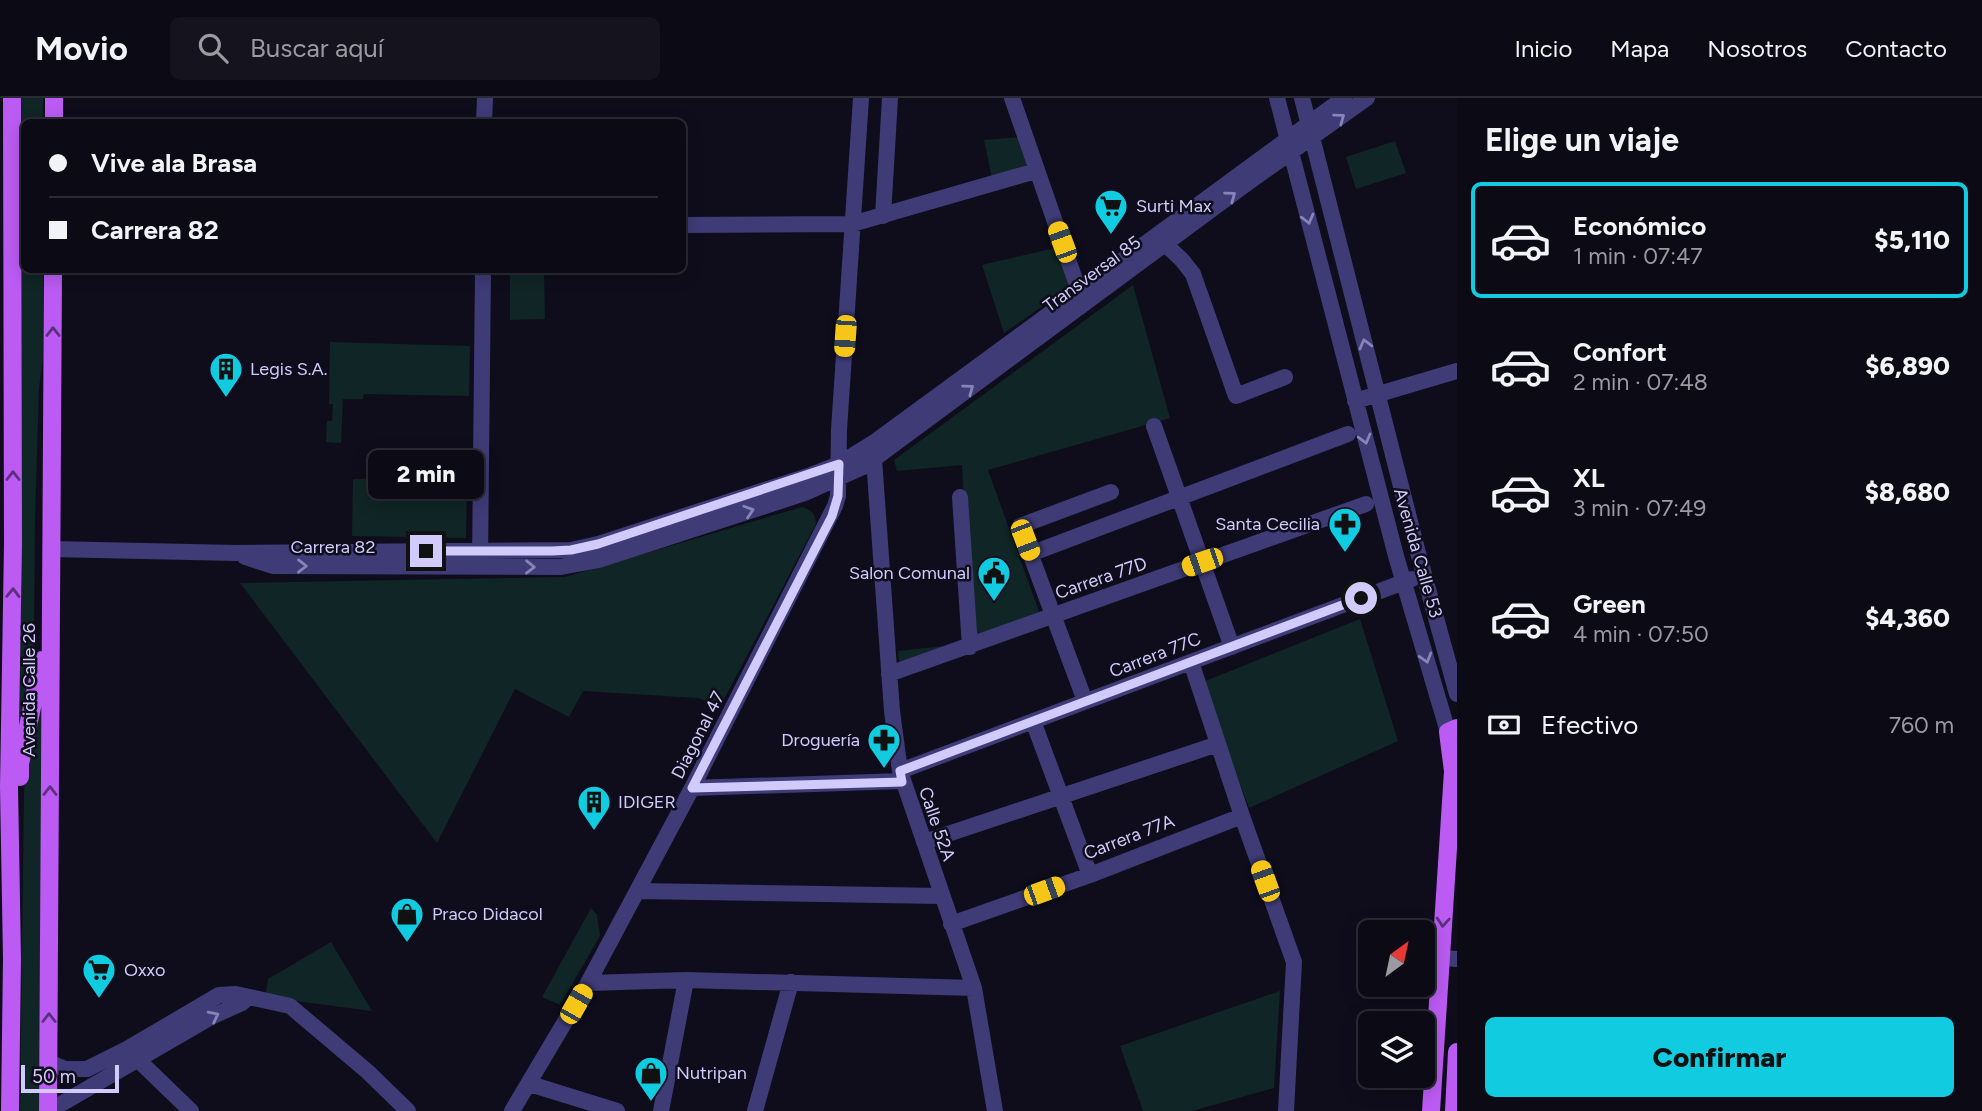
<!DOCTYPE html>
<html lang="es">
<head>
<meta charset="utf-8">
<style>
  body { margin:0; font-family:Figtree,sans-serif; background:#14131e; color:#f1f3f6; height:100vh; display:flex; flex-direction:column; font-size:26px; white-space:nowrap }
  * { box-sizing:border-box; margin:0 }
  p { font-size:23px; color:#9a9aa0 }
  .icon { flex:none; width:38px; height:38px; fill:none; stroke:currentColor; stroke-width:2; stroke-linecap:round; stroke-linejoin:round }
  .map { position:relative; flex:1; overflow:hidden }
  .details { display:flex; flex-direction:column; background:#0b0a15; width:525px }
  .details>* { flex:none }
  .banner { position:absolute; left:21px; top:21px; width:665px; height:154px; border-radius:10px; box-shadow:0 4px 18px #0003,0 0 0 2px #2b2b34; display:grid; align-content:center; height:154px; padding:0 28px; background:#0b0a15 }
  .needle { width:46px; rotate:33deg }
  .fabs { position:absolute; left:1358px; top:822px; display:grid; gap:14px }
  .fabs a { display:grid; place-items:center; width:77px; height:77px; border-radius:10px; background:#0b0a15; box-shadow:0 4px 18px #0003,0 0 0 2px #2b2b34; font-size:35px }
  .scale { position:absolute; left:21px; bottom:18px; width:98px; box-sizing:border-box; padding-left:7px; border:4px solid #d1cbfb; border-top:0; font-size:19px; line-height:24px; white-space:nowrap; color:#d1cbfb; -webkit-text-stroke:5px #0f0d1c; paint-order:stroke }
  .end { position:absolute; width:32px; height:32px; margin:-16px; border:9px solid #d1cbfb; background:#111; box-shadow:0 0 0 4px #111 }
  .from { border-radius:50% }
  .bubble { position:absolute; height:49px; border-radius:10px; background:#0b0a15; box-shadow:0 4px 18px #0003,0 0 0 2px #2b2b34; font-size:23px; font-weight:800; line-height:49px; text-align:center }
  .car { position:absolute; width:21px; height:42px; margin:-21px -10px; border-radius:9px; box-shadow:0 0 5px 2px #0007; background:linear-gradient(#f5c518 24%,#345 0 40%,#f5c518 0 76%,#345 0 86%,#f5c518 0) }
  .banner b { display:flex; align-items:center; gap:24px; height:66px; font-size:26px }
  .banner b+b { border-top:2px solid #2b2b34 }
  .banner i { width:18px; height:18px; background:#f1f3f6 }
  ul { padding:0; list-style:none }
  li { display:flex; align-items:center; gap:21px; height:116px; margin:0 14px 10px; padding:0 14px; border:4px solid transparent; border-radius:10px }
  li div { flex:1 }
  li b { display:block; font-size:26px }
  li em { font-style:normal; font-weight:800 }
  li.selected { border-color:#11cbe1 }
  li>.icon { width:63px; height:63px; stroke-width:1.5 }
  h2 { padding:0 28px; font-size:32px; line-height:84px }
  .pay { display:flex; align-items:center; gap:18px; height:77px; padding:0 28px; font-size:26px }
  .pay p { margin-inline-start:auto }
  .button { display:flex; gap:14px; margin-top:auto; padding:14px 28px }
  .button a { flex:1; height:80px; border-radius:10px; background:#11cbe1; color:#111; font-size:28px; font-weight:800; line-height:80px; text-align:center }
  header { display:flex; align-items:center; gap:42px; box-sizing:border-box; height:98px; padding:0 35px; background:#0b0a15; border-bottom:2px solid #2b2b34 }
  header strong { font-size:33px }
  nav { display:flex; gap:38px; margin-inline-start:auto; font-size:24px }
  .search { width:490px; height:63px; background:#14131e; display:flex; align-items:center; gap:18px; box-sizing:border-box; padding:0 24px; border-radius:10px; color:#9a9aa0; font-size:26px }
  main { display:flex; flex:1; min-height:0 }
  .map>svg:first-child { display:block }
  .green { fill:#102525 }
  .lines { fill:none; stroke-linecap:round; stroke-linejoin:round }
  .minor { stroke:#3e3b77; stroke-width:16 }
  .major { stroke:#bb5bf3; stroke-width:18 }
  .oneway { stroke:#8883b9 }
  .oneway2 { stroke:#5c307d }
  .route { stroke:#d1cbfb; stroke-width:9 }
  .labels { text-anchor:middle; stroke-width:5; stroke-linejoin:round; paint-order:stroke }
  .poi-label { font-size:18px; fill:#d1cbfb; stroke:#0f0d1c; text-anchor:start }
  .street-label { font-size:18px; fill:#d1cbfb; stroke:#0f0d1c }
</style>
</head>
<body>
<header>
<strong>Movio</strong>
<div class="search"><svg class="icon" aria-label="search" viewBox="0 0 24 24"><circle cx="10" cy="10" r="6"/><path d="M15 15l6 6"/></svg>Buscar aquí</div>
<nav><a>Inicio</a><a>Mapa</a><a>Nosotros</a><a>Contacto</a></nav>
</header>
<main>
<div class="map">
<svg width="1457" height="1013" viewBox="0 0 1457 1013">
  <rect width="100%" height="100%" fill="#0f0d1c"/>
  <path class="green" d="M22,0H43V24H24V172H43V259L39,290L35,419L34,546L30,591L18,633Z
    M1021,39L1034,78L994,90L984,42Z
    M1395,43L1406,75L1356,91L1346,59Z
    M1059,149L1073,187L1004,235L982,167Z
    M510,172H544L545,221L510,222Z
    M1133,187L1170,320L988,372L1041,519L900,570L898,553L971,545L962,367L897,373L894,362Z
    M330,244L470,248L469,298L364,296L363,301H343L341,345L326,344L327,323H332L333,306H329Z
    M353,381L467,382L466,440L352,438Z
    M802,409C813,412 815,416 816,426L720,609L698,600L583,593L569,619L515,591L437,745L240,485L565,479Z
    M1360,521L1398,643L1249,710L1203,584Z
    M42,601V829L39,1013H20L24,695L26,664Z
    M591,810L597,817L600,838L560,907L542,899Z
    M331,844L372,913L273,900L266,895L268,881Z
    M1280,893L1274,990L1192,1013H1143L1120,948Z"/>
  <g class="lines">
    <path class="minor" d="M1012,0L1079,193
      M1277,0L1396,458L1448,634
      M1302,0L1417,451L1457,596
      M484,24L485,0
      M883,118L890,0
      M682,127L852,126L1036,73
      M1165,146L1182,162L1193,176L1236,298L1285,279
      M1355,303L1457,273
      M1154,328L1232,549
      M874,361L892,613L900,673L974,890L995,1013
      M960,399L970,549
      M51,451L236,455L571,452L598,446L811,377L839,366L876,343L1344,0
      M1030,456L1348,336
      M245,459L273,468L561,469L599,462L805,395L863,369L1246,86L1367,0
      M480,463L483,172
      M1191,564L1242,718L1294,864L1286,1013
      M889,576L1366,406
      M1085,603L1020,428L1111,394
      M1033,623L1090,777
      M900,673L1412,481
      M692,690L902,683
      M924,744L1218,646
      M637,793L941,798
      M951,826L1090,777L1242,718
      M1441,860L1457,861
      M588,885L686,882L974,890
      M132,956L191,1013
      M49,964L65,971H87L127,951L219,897L236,896L290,908L368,974L408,1013
      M530,986L617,1013
      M49,1013L211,919L242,905L249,899
      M512,1013L588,885L692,690L835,408L838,398L839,332L861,0
      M661,1013L686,882
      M755,1013L791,884"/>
    <path class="major" d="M54,24V0
      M20,679V666L42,562
      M10,1013L12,861L9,689L13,446L12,0
      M48,1013L53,172
      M1431,1013L1453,673L1448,634L1457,630
      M1454,1013L1457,954"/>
  </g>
  <defs><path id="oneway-chevron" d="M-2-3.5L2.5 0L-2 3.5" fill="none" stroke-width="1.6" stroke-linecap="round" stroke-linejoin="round" transform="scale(1.75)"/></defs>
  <g class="oneway">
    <use href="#oneway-chevron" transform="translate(1340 20) rotate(-36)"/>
    <use href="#oneway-chevron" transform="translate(1231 98) rotate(-36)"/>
    <use href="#oneway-chevron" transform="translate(1308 121) rotate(75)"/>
    <use href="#oneway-chevron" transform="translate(1365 246) rotate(-104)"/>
    <use href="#oneway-chevron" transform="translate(969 291) rotate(-36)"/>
    <use href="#oneway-chevron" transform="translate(1365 341) rotate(75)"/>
    <use href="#oneway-chevron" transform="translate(749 413) rotate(-18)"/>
    <use href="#oneway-chevron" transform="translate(302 468)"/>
    <use href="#oneway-chevron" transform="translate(530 469) rotate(1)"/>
    <use href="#oneway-chevron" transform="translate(1426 560) rotate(73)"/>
    <use href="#oneway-chevron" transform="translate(214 918) rotate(-27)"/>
  </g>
  <g class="oneway2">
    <use href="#oneway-chevron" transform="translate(53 234) rotate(-90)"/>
    <use href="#oneway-chevron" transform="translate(13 378) rotate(-90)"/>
    <use href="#oneway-chevron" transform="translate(13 495) rotate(-89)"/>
    <use href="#oneway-chevron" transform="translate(50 693) rotate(-90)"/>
    <use href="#oneway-chevron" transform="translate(1443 824) rotate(94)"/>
    <use href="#oneway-chevron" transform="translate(49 920) rotate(-90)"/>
  </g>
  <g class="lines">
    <path class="route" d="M426,453H552L571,452L598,446L839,366L838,398L832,418L692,690L902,684L900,673L1361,500"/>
  </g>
  <defs>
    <symbol id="supermarket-pin" viewBox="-11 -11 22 30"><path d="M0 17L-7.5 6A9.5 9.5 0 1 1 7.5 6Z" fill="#11cbe1" stroke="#0f0d1c"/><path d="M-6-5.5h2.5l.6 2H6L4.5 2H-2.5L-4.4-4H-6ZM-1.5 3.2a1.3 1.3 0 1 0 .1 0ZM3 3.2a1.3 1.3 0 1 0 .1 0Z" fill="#111"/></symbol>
    <symbol id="building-pin" viewBox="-11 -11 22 30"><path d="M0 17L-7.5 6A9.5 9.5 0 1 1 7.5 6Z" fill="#11cbe1" stroke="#0f0d1c"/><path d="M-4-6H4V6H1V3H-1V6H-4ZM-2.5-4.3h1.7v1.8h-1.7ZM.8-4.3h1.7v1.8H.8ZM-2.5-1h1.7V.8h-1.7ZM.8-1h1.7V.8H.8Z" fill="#111"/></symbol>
    <symbol id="pharmacy-pin" viewBox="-11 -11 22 30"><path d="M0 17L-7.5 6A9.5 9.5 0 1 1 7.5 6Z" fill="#11cbe1" stroke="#0f0d1c"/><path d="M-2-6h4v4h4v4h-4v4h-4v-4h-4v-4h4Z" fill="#111"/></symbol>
    <symbol id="civic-pin" viewBox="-11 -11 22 30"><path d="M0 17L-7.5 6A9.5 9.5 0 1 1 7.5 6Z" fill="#11cbe1" stroke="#0f0d1c"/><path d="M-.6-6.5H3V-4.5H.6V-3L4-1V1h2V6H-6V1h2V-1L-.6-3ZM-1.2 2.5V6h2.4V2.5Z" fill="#111"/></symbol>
    <symbol id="shop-pin" viewBox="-11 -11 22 30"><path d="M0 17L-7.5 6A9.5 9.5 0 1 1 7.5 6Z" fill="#11cbe1" stroke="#0f0d1c"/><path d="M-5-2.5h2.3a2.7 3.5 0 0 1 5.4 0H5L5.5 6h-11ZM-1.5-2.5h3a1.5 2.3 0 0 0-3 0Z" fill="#111"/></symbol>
  </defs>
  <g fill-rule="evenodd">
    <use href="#supermarket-pin" x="1092" y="89" width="38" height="52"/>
    <use href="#building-pin" x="207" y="252" width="38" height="52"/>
    <use href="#pharmacy-pin" x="1326" y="407" width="38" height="52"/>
    <use href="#civic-pin" x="975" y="456" width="38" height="52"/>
    <use href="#pharmacy-pin" x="865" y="623" width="38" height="52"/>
    <use href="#building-pin" x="575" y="685" width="38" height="52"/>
    <use href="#shop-pin" x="388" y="797" width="38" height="52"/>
    <use href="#supermarket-pin" x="80" y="853" width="38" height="52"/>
    <use href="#shop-pin" x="632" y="956" width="38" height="52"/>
  </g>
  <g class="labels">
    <g class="poi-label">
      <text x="1136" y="114">Surti Max</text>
      <text x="250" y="277">Legis S.A.</text>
      <text x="1320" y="432" text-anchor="end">Santa Cecilia</text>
      <text x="970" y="481" text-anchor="end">Salon Comunal</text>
      <text x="860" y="648" text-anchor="end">Droguería</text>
      <text x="618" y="710">IDIGER</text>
      <text x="432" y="822">Praco Didacol</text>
      <text x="124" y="878">Oxxo</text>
      <text x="676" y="981">Nutripan</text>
    </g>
    <g class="street-label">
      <text transform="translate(1092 176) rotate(-36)" y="6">Transversal 85</text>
      <text x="333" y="455">Carrera 82</text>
      <text transform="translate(1418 455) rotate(74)" y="6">Avenida Calle 53</text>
      <text transform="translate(1101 480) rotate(-19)" y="6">Carrera 77D</text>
      <text transform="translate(1155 557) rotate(-21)" y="6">Carrera 77C</text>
      <text transform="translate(29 592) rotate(-90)" y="6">Avenida Calle 26</text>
      <text transform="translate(698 637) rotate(-63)" y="6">Diagonal 47</text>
      <text transform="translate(937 726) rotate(71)" y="6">Calle 52A</text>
      <text transform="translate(1129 739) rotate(-21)" y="6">Carrera 77A</text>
    </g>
  </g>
</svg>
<div class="fabs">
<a><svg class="needle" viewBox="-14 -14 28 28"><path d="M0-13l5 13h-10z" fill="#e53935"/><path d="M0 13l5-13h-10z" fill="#9a9aa0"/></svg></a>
<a><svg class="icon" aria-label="layers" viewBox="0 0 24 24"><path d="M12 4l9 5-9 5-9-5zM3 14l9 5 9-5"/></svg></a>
</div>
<div class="scale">50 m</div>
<i class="end from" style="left:1361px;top:500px"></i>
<i class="end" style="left:426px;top:453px"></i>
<div class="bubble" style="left:368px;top:352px;width:116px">2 min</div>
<i class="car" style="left:1062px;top:144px;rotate:340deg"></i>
<i class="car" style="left:845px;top:238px;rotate:184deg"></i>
<i class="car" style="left:1025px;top:442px;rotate:159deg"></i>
<i class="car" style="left:1202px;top:464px;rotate:251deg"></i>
<i class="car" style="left:1265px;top:783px;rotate:340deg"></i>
<i class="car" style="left:1044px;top:793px;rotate:70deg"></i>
<i class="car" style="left:576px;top:906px;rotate:30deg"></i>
<div class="banner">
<b><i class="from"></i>Vive ala Brasa</b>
<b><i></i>Carrera 82</b>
</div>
</div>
<section class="details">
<h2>Elige un viaje</h2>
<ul>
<li class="selected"><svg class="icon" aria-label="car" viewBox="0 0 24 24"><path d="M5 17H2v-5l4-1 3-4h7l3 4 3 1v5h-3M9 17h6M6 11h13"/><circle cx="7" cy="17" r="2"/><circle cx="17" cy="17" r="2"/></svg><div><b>Económico</b><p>1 min · 07:47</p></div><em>$5,110</em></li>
<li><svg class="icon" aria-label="car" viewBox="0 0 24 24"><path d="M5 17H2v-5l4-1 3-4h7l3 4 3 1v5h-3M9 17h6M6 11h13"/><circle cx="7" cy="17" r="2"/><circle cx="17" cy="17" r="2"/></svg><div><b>Confort</b><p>2 min · 07:48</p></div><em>$6,890</em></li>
<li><svg class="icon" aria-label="car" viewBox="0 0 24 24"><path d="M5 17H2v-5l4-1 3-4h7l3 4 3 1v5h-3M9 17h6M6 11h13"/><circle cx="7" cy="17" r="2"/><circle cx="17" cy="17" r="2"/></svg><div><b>XL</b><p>3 min · 07:49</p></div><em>$8,680</em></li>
<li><svg class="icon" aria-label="car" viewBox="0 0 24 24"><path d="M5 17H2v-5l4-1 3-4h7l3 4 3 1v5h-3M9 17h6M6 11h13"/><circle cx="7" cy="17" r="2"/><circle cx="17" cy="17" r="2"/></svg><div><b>Green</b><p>4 min · 07:50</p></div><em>$4,360</em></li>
</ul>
<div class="pay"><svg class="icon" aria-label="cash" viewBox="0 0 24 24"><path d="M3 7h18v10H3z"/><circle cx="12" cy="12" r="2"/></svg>Efectivo<p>760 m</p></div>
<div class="button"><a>Confirmar</a></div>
</section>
</main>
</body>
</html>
